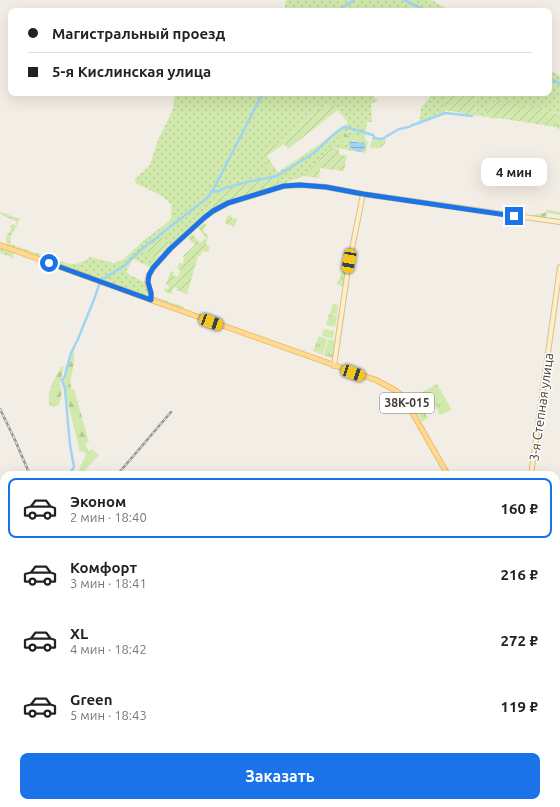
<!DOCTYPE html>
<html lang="ru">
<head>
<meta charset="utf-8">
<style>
  body { margin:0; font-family:Ubuntu,sans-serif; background:#f2f2f2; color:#222; height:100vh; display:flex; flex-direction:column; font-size:15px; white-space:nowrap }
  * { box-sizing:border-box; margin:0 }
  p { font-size:13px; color:#767676 }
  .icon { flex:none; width:22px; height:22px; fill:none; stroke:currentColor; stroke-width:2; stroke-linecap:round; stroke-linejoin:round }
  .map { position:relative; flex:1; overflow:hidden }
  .panel { position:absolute; left:0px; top:471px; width:560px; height:336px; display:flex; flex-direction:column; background:#fff; border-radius:12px 12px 0 0; box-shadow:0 4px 16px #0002 }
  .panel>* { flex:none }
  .top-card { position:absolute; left:8px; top:8px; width:544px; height:88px; border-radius:8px; box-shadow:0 4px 16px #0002; display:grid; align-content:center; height:88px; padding:0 20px; background:#fff }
  .end { position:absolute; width:18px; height:18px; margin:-9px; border:5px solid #1a73e8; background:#fff; box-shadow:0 0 0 2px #fff }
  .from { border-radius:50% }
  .bubble { position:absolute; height:28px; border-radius:8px; background:#fff; box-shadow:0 4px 16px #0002; font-size:13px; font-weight:700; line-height:28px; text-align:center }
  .car { position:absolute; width:12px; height:24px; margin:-12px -6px; border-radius:5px; box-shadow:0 0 3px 1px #0007; background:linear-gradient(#f5c518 24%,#345 0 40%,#f5c518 0 76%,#345 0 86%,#f5c518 0) }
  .top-card b { display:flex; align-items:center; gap:14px; height:38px; font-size:15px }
  .top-card b+b { border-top:1px solid #e0e0e0 }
  .top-card i { width:10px; height:10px; background:#222 }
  ul { padding:7px 0 0; list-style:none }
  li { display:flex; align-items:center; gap:12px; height:60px; margin:0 8px 6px; padding:0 12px; border:2px solid transparent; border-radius:8px }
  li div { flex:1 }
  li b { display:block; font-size:15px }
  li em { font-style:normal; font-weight:700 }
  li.current { border-color:#1a73e8 }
  li>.icon { width:36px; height:36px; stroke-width:1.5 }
  .primary-button { display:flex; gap:8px; margin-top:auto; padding:8px 20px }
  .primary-button a { flex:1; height:46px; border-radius:8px; background:#1a73e8; color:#fff; font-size:16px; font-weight:700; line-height:46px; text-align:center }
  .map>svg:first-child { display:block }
  .grass { fill:url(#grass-dots); fill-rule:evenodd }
  .forest { fill:url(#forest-firs) }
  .wetland { fill:url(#wetland-marsh) }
  .park { fill:url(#park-tufts) }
  .garden { fill:url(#garden-furrows) }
  .pitch { fill:#d1e9ac }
  .water { fill:url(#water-rules) }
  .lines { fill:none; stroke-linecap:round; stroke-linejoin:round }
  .stream { stroke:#9fd5f2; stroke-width:1 }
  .canal { stroke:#9fd5f2; stroke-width:2.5 }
  .secondary-casing { stroke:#d5c094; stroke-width:6 }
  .primary-casing { stroke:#e7b660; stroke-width:6 }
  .secondary { stroke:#ffedc3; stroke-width:4 }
  .primary { stroke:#ffd992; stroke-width:4.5 }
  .rail-casing { stroke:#959595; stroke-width:2.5 }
  .rail { stroke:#fff; stroke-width:1; stroke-dasharray:3; stroke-linecap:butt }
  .route { stroke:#1a73e8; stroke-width:5 }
  .labels { text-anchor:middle; stroke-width:3; stroke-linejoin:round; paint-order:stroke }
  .shield { fill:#fff; stroke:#7e7872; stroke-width:1 }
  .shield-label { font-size:12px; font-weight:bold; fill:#463e35 }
  .street-label { font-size:13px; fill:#463e35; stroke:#fff }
</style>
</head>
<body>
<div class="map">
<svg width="560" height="807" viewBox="0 0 560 807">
  <defs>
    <pattern id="grass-dots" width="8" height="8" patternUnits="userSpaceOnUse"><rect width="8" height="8" fill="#d1e9ac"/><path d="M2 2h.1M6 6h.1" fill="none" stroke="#b5c995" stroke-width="1.8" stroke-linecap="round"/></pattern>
    <pattern id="forest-firs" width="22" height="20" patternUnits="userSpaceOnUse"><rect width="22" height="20" fill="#d1e9ac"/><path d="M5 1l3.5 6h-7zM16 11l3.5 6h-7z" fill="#b5c995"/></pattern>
    <pattern id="wetland-marsh" width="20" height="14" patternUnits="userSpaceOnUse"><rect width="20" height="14" fill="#d1e9ac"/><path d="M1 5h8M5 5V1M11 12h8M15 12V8" fill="none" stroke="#b5c995"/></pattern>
    <pattern id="park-tufts" width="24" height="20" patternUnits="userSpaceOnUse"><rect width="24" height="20" fill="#d1e9ac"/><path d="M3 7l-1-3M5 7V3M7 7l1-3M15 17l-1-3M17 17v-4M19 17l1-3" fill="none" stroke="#b5c995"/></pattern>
    <pattern id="garden-furrows" width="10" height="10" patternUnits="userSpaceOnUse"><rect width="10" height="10" fill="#d1e9ac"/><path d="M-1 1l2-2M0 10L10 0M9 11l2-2" fill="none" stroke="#b5c995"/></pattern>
    <pattern id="water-rules" width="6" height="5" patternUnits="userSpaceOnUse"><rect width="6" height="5" fill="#9fd5f2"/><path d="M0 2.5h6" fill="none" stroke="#83aec5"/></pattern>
  </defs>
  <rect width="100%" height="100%" fill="#f3eee5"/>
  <path class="grass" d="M286,0H431L451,11H284Z
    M549,70L560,76V129L556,128L559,113L550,112L541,107L490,102L486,117L474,115L477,95L472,93H549Z
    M175,93H374V98L377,99V101L371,104L372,122H367L365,139L360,137L351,138L345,133L342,142L344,141L347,143L348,141H350L349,146L351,148L364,151L365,149L366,150L365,153L331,147L319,161L304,176L277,186L276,180L214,199L211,205L214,209L171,245L163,237L154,245L151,243L144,249L157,261L152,268L133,259L126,272C131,277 141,279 146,284C148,287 149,291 150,294L147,296L103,280L111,274H109L102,280L56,263C54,260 47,258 43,258L7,245L6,240L8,232L9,233L11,228L10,227L12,224L15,225L17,222L0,214V212L20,219L11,236L10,244L66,263C77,265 80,264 90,257L113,263L120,261L124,259L144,240L168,222L171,218V204C161,194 149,189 136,184L135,182V179L150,165L151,162L158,140L173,109ZM331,101L348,123L317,146L278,172L273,165L271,169L262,155Z
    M433,93H447L445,113L419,122L421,108Z
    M0,247L12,252L13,254V259L11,258V257L0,253Z
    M342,271L345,272L346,274L344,286L337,285Z
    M153,296L184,307L183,310L154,299Z"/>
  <path class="forest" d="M343,133H345L351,138L360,137L365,139L366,141L368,142L367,148L366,150L365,149V148L361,143L354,141H336V139L340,134Z
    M547,210L560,212V215L548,213L544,218L536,217L535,216V214L544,213Z
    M74,350V362L70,383L72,390L74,389L89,442L86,443V447L89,451L92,449L99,455L81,474L79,471L81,465L86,455C84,451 83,451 79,451L78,444L62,380L65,376L67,367L73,351Z
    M62,366L64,367L60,383L62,392L59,405L54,407L50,405C45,393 56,376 62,366Z
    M410,803H439L441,807H417Z"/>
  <path class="wetland" d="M343,133L344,138L348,141V143L344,141L339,145L338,144L336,139L340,134Z
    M373,135L375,138L382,139L386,137L385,143L381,148H371L370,147Z"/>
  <path class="park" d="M333,304L338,305L337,315L330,314Z
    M329,314L337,316L335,327L326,325Z
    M319,336L327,339L323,355L313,351Z
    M328,339L336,341L334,359L324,355Z
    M437,384L452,410L440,415L428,393L424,394L422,392Z
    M418,399L428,418L422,422L411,403Z"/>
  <path class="garden" d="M447,93H472L477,95L474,115L444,110Z
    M498,100L517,102V104L541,107L550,112L559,114L556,127L498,118L497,119L486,117L489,102L497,103Z
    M331,101L338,110L288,149L284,144L267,156L273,165L270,170L262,155Z
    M331,147L339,149V154L347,156L344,171L320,168L319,178L304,176L319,161Z
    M273,177L276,180L277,186L227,201L214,209L211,205L214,199L223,189Z
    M231,215L232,219L238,218L234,227L225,223L227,216Z
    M204,223L207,225L203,230L208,236L206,244L210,246L208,252L203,251L200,256H198L187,294L176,290L177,288L174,287L171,294L164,291L165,288L168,289L169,286L166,284L171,271L174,272L173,275L178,277L180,270L177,269L179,263L183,264L184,258L183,256L195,245L188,238L192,234L200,243L206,238L198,228Z
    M163,237L171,245L163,253L161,252L159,255L160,257L157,261L144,249L152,242L154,244Z
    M2,521L4,523V542L3,543L0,541V525Z"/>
  <path class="pitch" d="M324,329L334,331L333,339L322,336Z"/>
  <path class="water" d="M350,141L361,143L363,142L365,144V149L361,152C357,152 352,150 349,146Z"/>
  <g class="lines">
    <path class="stream" d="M0,744L4,745"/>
    <path class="canal" d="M404,0L427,11
      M337,11L354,0
      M549,78L560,84
      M211,192L220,191L222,189L247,182L277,176L314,153L333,135L342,128L345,127L353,129L373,135L375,138L382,139L399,129L409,127L412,125L416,124L445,113L472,116
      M69,475L74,467L70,445L65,389L62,380L65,376L67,367L71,353L78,339L95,297L99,285L103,279L124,266L142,249L207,198L214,188L263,93"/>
    <defs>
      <path id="secondary" d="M151,300V293L147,282L149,275L153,268L173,246L204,218L213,211L228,203L284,186L300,185L326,187L363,194L489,212L560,222
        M334,366L348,269L363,194
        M531,475L560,267
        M556,607L560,603"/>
      <path id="primary" d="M0,245L151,300L376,380L393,389L400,394L405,400L448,475
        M556,623L560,629"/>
    </defs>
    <use href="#secondary" class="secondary-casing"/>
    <use href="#primary" class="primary-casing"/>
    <use href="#secondary" class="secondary"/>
    <use href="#primary" class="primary"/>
    <defs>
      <path id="rail" d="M0,409L15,440L30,475
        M117,475L171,412
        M0,547L4,550
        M62,803L64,807
        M90,803L96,807
        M203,803L210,807
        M379,803L385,807
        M440,803L441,804"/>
    </defs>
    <use href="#rail" class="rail-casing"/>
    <use href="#rail" class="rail"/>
  </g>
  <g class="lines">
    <path class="route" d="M49,263L151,300V293L148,282L149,275L153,268L170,249L204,218L213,211L228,203L284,186L300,185L326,187L363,194L514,216"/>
  </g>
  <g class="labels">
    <rect class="shield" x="380" y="393" width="54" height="20" rx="3"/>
    <g class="shield-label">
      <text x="407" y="407">38К-015</text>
    </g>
    <g class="street-label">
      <text transform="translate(541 407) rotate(-82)" y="5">3-я Степная улица</text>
    </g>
  </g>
</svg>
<i class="end from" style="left:49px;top:263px"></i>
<i class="end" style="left:514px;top:216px"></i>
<div class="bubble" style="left:481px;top:158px;width:66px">4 мин</div>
<i class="car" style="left:349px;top:261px;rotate:190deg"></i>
<i class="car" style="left:211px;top:322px;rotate:110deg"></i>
<i class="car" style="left:353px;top:373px;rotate:109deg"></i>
<div class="top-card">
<b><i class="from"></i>Магистральный проезд</b>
<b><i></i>5-я Кислинская улица</b>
</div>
<section class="panel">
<ul>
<li class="current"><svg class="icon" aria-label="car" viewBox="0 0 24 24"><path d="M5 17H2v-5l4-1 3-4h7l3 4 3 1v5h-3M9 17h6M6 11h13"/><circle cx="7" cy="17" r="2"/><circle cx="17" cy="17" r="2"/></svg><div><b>Эконом</b><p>2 мин · 18:40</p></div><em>160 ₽</em></li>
<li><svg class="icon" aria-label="car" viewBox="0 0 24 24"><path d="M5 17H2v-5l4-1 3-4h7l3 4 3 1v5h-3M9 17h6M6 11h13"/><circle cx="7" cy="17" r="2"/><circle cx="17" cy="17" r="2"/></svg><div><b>Комфорт</b><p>3 мин · 18:41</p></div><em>216 ₽</em></li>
<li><svg class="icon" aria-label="car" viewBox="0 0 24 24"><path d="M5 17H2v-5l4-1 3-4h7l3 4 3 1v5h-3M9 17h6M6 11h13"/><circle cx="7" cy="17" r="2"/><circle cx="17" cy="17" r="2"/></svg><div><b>XL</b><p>4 мин · 18:42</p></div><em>272 ₽</em></li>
<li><svg class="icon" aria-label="car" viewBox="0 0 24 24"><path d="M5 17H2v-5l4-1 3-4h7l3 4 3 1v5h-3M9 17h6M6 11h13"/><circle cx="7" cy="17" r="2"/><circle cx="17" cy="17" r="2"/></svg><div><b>Green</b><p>5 мин · 18:43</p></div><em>119 ₽</em></li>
</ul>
<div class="primary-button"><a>Заказать</a></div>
</section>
</div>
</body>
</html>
